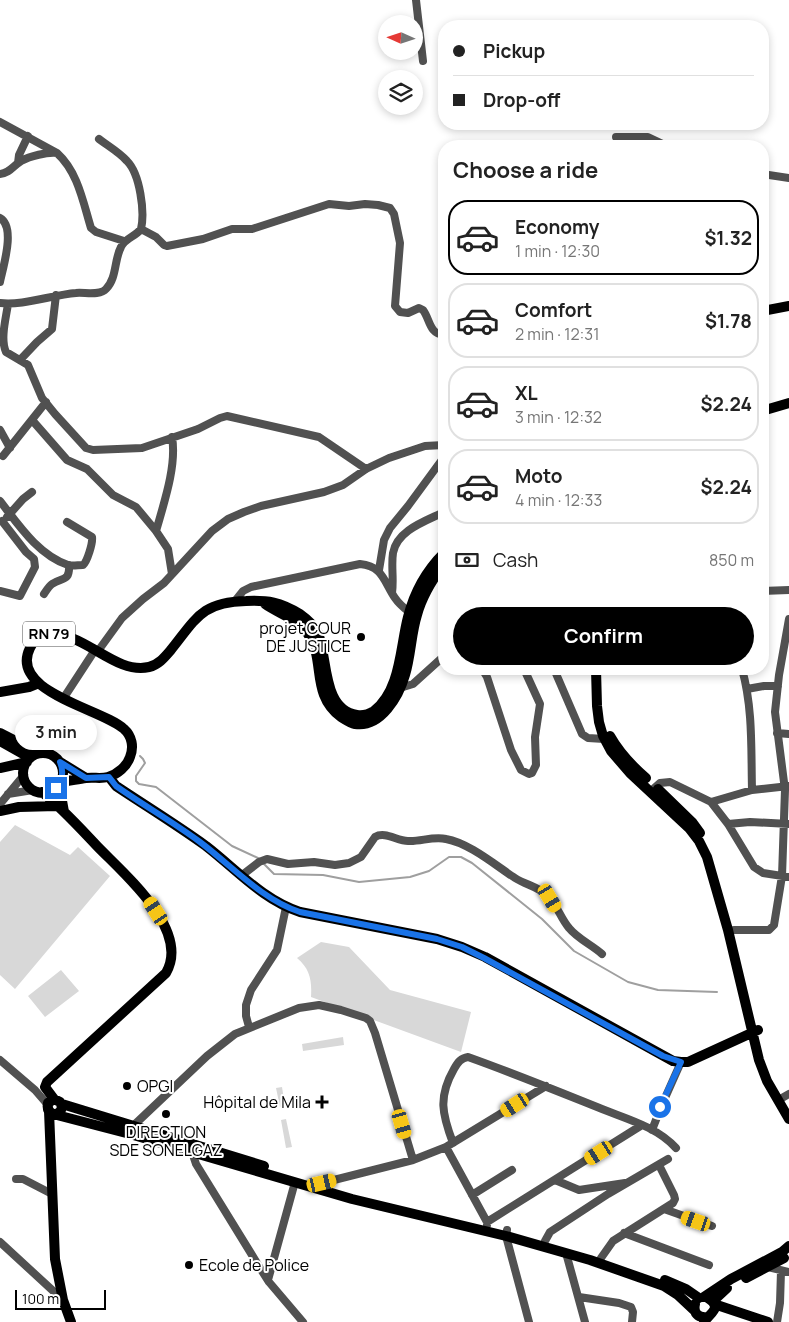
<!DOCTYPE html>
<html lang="en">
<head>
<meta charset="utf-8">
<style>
  body { margin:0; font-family:Manrope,sans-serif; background:#f6f6f6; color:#222; height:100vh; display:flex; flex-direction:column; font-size:19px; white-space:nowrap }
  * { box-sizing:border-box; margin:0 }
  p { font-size:16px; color:#767676 }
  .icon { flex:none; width:28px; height:28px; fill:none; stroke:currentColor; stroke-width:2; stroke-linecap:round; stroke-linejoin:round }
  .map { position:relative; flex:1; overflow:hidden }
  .drawer { position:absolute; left:438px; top:140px; width:331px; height:535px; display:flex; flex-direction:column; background:#fff; border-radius:20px; box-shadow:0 2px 8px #0003 }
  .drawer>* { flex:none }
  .guide { position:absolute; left:438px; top:20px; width:331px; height:110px; border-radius:20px; box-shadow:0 2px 8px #0003; display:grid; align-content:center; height:110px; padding:0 15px; background:#fff }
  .needle { width:32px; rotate:273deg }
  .buttons { position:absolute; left:378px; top:15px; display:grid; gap:10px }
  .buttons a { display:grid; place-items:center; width:45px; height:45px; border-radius:50%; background:#fff; box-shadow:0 2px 8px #0003; font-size:25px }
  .scale { position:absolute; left:15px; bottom:12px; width:91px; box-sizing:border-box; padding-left:5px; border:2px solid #000; border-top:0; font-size:14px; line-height:18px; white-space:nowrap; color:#000; -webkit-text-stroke:4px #fff; paint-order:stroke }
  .end { position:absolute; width:22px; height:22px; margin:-11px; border:6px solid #1a73e8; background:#fff; box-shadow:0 0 0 2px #fff }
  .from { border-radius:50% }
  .bubble { position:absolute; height:35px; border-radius:18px; background:#fff; box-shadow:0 2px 8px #0003; font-size:16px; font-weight:700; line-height:35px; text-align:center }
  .car { position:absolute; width:15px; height:30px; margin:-15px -8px; border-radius:6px; box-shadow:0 0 4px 1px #0007; background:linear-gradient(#f5c518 24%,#345 0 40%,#f5c518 0 76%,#345 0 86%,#f5c518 0) }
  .guide b { display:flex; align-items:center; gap:18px; height:48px; font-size:19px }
  .guide b+b { border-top:1px solid #e0e0e0 }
  .guide i { width:12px; height:12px; background:#222 }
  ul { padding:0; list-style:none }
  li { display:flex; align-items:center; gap:15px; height:75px; margin:0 10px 8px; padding:0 5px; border:2px solid #e0e0e0; border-radius:20px }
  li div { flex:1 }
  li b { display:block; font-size:19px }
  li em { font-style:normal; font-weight:700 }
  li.on { border-color:#000 }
  li>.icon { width:45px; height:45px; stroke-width:1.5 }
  h2 { padding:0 15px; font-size:22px; line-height:60px }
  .pay { display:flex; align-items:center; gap:12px; height:55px; padding:0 15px; font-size:19px }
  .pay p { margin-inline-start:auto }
  .cta { display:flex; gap:10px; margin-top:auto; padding:10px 15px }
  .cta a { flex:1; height:58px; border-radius:30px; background:#000; color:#fff; font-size:20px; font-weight:700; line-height:58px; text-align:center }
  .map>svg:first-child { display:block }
  .green { fill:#d8d8d8 }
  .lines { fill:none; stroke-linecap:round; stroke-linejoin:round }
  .stream { stroke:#9f9f9f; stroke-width:2 }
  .minor { stroke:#515151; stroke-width:8 }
  .major { stroke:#000; stroke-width:10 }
  .route { stroke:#1a73e8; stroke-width:6 }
  .poi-dot { fill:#000; stroke:#fff; stroke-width:2 }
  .labels { text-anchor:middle; stroke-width:4; stroke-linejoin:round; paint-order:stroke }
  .shield { fill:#fff; stroke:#4c4c4c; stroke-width:1 }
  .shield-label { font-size:15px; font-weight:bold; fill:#000 }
  .poi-label { font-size:16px; fill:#000; stroke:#fff; text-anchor:end }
</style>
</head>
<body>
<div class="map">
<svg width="789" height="1322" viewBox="0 0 789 1322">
  <rect width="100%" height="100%" fill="#fff"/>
  <path class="green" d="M15,825L70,855L78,847L110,876L15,989L0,975V842Z
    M321,942L349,947L390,990L471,1012L461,1052L311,997C312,980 310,969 297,958Z
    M61,970L79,991L45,1017L28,996Z
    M343,1037L344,1045L303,1051L302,1044Z
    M282,1087L285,1106L280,1107L276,1088Z
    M286,1119L292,1147L286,1148L281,1120Z"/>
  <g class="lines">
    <path class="stream" d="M140,756L143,759L145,763L136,776V781L139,784L156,787L232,846L260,859
      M263,863L274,874L323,875L359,882L410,877L429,871L449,857H461L472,863L542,919L574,951L628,982L658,990L717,992"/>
    <path class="minor" d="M416,0L423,61
      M0,122L57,153
      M616,137H648L667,146
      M18,163L19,155L28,136
      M0,174C10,173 13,166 21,161C30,156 47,152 57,153C78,172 83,202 91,228L96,232L124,241
      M762,174L789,178
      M0,218C16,227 3,267 0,282
      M141,229L156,237L164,245L167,246L203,239L232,229H252L329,204L349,206L365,204L378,205L390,208L394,214L400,243L395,306L400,312L408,313L419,308L423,310C430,319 429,334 444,335
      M0,303C22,306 52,295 76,293C84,292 100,296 106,289C117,278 114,260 121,247C125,238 135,237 141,229C145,212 140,174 127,161C119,152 108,146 99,139
      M8,304C6,318 0,339 6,352L28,365L42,398L55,414L86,448L93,450L142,448L198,429L220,418L227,416L319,437L366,469
      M20,360L37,342L52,329L56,295
      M32,420L67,460L87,469L113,495L136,507L156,531
      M0,430L10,448
      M172,437C177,465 164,503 156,531L168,549L172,574
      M3,456L46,402
      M0,501C18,524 38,555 68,565C72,566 78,565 83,565C87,562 93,543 92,537L67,522
      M7,517L23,499L32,492
      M379,570L384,540L390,528L408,506L444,457
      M0,591L20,596L35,567L34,559L26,552L2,521
      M762,591L789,590
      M392,593C394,579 391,566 393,553C397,530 426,521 444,512
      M44,594C46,591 49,586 52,584C62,577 70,582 69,565
      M235,601L243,591L251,587L360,564C383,566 384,582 395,598C399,604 404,608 409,612
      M98,651L122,618L143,599L164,583L212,531L228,519L244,512L261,506L324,492L343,485L366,469L389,458L425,446L444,445
      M482,669L487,677L511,750L521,770L529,774L532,773L536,765L535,737L540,704L524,669
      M554,669L582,734L588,738L604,739
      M742,669C753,708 751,749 752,790
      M400,688L413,684L444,656
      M747,689L764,686H778
      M63,699L95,650
      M777,733L789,734
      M651,791L660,783L670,782L711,802L728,824L754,867L763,873L789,877
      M8,794L33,790
      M711,802L752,790L789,786
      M0,804L24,775
      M728,824L750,822L789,824
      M241,876L259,862L267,859L288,864L314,862L335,865L349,863L361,857L375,837C385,831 397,841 408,841C420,842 433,836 446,839C469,843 495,865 515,878C526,885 539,887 548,896C557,905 561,919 569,928C578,939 592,945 602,954
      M734,930H769L774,925L782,876L785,790L775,712L779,675L789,619
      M249,1027L246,1016V1005L251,990L277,950L286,907
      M0,1060L35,1090L48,1105
      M782,1098L789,1094
      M133,1126L207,1056L235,1034L299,1008L319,1005L341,1010L366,1018L370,1021L375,1033L413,1160
      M652,1130L661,1107L681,1062
      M453,1143C442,1114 438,1097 454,1069C458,1062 461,1058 468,1057C513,1073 557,1091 602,1109C627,1119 657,1127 676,1148
      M446,1147L487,1222
      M192,1152L196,1164L260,1268L269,1282L303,1322
      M16,1179H23L52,1194
      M555,1180L579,1190L625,1183
      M322,1183L413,1160L446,1147L546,1086
      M472,1195L512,1170
      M664,1209L712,1226
      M487,1225V1222L642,1125
      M507,1230L506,1236L529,1322
      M624,1233L709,1265
      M545,1241L550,1232L608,1194L668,1159
      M0,1242L63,1300
      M566,1253L585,1322
      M601,1258L613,1241L673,1203L675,1199L674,1195L659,1165
      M768,1267L789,1272
      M268,1280L295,1182
      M579,1297L619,1303L631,1307L633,1312L632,1322
      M777,1322L780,1303L781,1271"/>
    <path class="major" d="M762,311L789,306
      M762,411L789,403
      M265,604C279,614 298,619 308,634C326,660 310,694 341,717C346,720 350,723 355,724C381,728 399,696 405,675C411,655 411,634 417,615C422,596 432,580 444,564
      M596,669L597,706L599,722L603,736L611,751L630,773L689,828L699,841L707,857L728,930L759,1060L767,1081L789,1119
      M0,692L29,687L39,683
      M0,733L39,753
      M610,736C619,752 632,766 646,778
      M0,741L30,758
      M23 773a20 20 0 1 1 40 0a20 20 0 1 1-40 0Z
      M60,762L86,778
      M0,768L27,762
      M109,777L116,786C146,806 177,825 206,846C237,870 263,900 300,912L437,939L462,947L485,957L673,1061L681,1062H688L758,1030
      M60,782C69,781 78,779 86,778C94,777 101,779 108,777C118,774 127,766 130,757C134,747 132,736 124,729C103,709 8,692 30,648C33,641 39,636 46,635C82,628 113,675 149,667C158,665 164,658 170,651C196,619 201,602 246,601C268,600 280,602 300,614C307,619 314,625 318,633C328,658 322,710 357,715C363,716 369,714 374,711C401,690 400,647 408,617C414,593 426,571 444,553
      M59,784L64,812
      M658,789L692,822L700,833
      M42,792C62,808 80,828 97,846C124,874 191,930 166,973L47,1082L45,1087L54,1099
      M0,811L19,807L57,806
      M62,1104L264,1166
      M49,1111L55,1259L63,1300L71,1322
      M56,1114C62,1112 63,1107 60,1102L54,1099L48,1103C47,1108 48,1112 53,1114L130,1134L352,1199L506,1236L590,1260L664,1286L678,1295L694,1310
      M746,1278L784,1258
      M665,1280L686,1289L699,1298
      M704,1297L731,1279L782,1252L789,1246
      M713,1301L727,1288
      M695,1304C693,1313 698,1318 707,1317
      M714,1304L768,1322
      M704,1322C710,1313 723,1308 708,1298"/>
  </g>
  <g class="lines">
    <path class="route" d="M56,788C63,780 64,772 60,762L86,778L109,777L116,786C143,805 173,822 200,842C232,866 261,899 300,912L437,939L462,947L484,958L663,1056L681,1062L660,1107"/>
  </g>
  <g class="poi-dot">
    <circle cx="361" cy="637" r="5"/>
    <circle cx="127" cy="1086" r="5"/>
    <path d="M319.5 1094.5h5v5h5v5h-5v5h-5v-5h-5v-5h5z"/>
    <circle cx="166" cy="1114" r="5"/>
    <circle cx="189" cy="1265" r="5"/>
  </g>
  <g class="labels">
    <rect class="shield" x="23" y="621.5" width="52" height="25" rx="4"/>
    <g class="shield-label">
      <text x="49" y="639">RN 79</text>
    </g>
    <g class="poi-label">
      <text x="351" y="634">projet COUR<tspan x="351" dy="18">DE JUSTICE</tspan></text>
      <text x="137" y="1092" text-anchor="start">OPGI</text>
      <text x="311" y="1108">Hôpital de Mila</text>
      <text x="166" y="1138" text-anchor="middle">DIRECTION<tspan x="166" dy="18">SDE SONELGAZ</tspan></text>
      <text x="199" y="1271" text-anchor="start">Ecole de Police</text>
    </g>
  </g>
</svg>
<div class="buttons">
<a><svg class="needle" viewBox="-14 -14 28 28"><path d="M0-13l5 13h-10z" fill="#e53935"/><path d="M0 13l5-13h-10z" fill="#767676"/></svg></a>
<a><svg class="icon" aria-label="layers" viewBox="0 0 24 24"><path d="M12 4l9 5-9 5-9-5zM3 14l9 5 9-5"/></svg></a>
</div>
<div class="scale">100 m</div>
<i class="end from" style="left:660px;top:1107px"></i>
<i class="end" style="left:56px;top:788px"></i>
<div class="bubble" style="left:15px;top:715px;width:82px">3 min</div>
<i class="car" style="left:550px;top:898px;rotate:149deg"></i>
<i class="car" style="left:156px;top:911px;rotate:327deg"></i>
<i class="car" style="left:515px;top:1105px;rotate:238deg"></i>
<i class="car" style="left:402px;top:1124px;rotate:164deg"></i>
<i class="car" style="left:599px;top:1153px;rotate:238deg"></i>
<i class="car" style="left:322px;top:1183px;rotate:77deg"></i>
<i class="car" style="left:696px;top:1221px;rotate:289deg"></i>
<div class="guide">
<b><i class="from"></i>Pickup</b>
<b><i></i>Drop-off</b>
</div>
<section class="drawer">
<h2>Choose a ride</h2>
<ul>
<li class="on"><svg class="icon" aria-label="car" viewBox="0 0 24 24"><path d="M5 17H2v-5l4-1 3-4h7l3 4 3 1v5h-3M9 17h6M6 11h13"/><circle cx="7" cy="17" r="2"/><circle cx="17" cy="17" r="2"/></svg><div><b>Economy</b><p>1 min · 12:30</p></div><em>$1.32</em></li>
<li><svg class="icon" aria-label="car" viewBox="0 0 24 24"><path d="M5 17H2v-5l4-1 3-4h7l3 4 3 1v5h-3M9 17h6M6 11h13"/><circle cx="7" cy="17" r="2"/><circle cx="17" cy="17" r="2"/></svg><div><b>Comfort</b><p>2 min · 12:31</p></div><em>$1.78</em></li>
<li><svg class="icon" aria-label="car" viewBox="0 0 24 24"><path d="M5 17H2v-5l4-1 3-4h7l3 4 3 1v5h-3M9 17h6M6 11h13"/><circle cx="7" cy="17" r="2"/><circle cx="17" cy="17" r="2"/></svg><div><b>XL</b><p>3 min · 12:32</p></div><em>$2.24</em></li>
<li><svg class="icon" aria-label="car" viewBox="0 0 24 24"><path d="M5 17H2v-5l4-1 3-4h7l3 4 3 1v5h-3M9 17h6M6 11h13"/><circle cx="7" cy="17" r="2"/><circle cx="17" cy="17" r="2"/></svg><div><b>Moto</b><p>4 min · 12:33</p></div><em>$2.24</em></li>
</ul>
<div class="pay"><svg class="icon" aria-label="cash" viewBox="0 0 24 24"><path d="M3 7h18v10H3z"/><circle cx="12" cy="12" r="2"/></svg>Cash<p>850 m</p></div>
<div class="cta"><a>Confirm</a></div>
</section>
</div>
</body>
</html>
